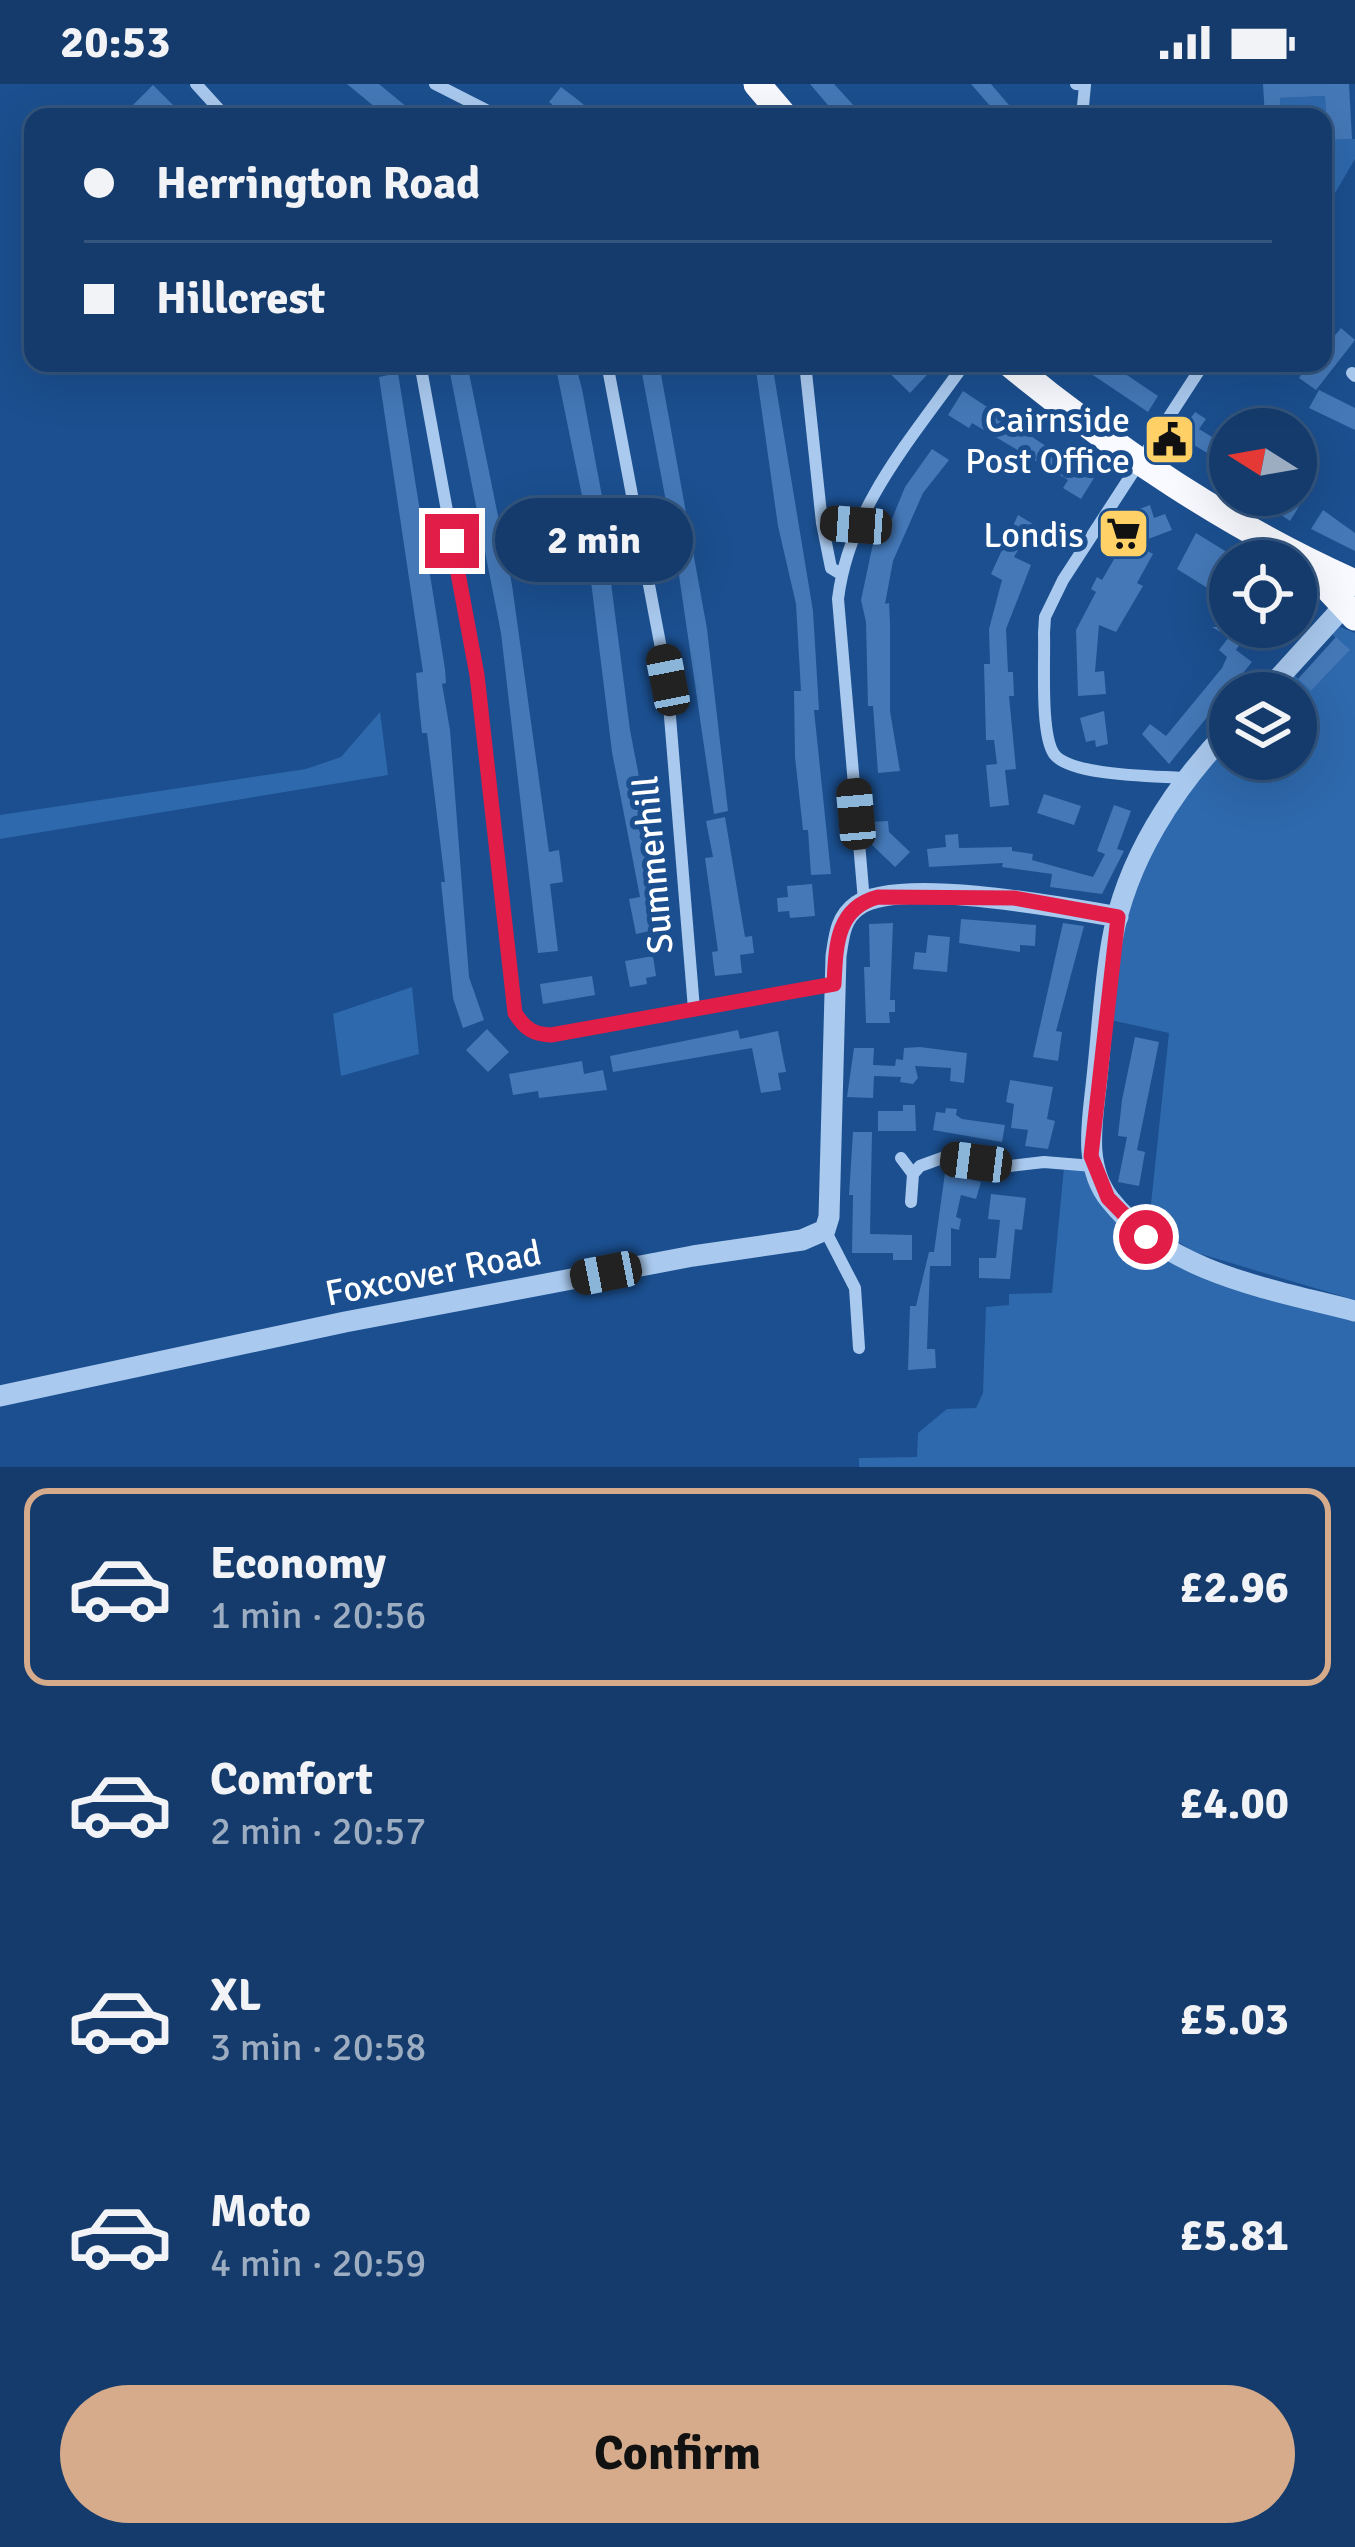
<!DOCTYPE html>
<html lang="en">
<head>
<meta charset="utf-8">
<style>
  body { margin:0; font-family:Signika,sans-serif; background:#214673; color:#f1f3f6; height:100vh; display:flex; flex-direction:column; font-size:45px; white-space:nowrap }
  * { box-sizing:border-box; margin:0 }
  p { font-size:39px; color:#9dadc1 }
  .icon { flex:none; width:66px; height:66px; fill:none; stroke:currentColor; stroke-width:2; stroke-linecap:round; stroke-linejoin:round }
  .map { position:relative; height:1383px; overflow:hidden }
  .details { display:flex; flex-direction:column; background:#143b6b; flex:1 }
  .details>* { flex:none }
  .hud { position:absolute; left:24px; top:24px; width:1308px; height:264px; border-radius:24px; box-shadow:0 12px 48px #0002,0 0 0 3px #33557e; display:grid; align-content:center; height:264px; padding:0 60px; background:#143b6b }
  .needle { width:78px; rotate:281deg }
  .buttons { position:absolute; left:1209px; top:324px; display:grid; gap:24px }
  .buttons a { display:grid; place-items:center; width:108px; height:108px; border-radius:50%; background:#143b6b; box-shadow:0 12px 48px #0002,0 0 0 3px #33557e; font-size:60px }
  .end { position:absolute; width:54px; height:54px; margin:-27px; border:15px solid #e11d48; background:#fff; box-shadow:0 0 0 6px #fff }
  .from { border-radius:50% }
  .bubble { position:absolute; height:84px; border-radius:42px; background:#143b6b; box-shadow:0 12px 48px #0002,0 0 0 3px #33557e; font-size:39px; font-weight:700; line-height:84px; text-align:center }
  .car { position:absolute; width:36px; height:72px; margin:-36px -18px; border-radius:15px; box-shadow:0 0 9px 3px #0007; background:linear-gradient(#222 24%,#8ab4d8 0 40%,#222 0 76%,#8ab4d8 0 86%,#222 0) }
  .hud b { display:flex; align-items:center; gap:42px; height:114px; font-size:45px }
  .hud b+b { border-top:3px solid #33557e }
  .hud i { width:30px; height:30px; background:#f1f3f6 }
  ul { padding:21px 0 0; list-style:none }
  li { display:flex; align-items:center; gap:36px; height:198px; margin:0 24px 18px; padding:0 36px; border:6px solid transparent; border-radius:24px }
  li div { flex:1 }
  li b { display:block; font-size:45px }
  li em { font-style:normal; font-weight:700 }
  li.active { border-color:#d6ab8b }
  li>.icon { width:108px; height:108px; stroke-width:1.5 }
  .cta { display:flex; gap:24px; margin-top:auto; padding:24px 60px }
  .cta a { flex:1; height:138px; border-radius:72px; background:#d6ab8b; color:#111; font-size:48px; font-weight:700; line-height:138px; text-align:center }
  .status { display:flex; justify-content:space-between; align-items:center; height:84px; padding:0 60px; background:#143b6b; direction:ltr }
  .status svg { height:33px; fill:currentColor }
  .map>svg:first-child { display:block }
  .green { fill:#2e69ad }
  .building { fill:#4478b7 }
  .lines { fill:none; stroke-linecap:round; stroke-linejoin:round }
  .minor { stroke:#a9c9ee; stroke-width:12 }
  .tertiary { stroke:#a9c9ee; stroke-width:21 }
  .trunk { stroke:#f8faff; stroke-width:27 }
  .route { stroke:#e11d48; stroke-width:15 }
  .labels { text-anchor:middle; stroke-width:10; stroke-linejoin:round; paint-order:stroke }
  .poi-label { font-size:36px; fill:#fff; stroke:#1b4f8f; text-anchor:end }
  .street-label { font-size:36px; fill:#fff; stroke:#1b4f8f }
</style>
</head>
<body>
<div class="status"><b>20:53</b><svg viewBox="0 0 49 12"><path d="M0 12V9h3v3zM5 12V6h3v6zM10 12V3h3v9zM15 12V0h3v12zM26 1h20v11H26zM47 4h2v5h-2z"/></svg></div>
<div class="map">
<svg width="1355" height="1383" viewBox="0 0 1355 1383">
  <rect width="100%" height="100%" fill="#1b4f8f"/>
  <path class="green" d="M1325,12L1327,56L1355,55V75L1335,109L1323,101V33H1281L1280,14Z
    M1340,543L1355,549V1216L1194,1168L1149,1139L1169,949L1111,936C1121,856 1134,770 1184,703C1197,686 1215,671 1230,656V675H1296V609H1275L1293,590L1311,607L1349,567L1332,550Z
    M380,628L388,691L0,755V731L306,685L341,673Z
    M412,903L419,970L341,992L333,930Z
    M1093,1082L1098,1097L1197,1181L1355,1226V1383H859V1374L917,1373L918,1349L947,1325L976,1324L983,1309L986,1223L1009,1221V1210L1052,1209L1064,1083Z"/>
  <path class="building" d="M347,0H379L419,33H387Z
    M810,0H834L856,24L847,33H838Z
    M971,0H991L1019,33H992L986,26L991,23Z
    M1263,0H1349L1352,55L1327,56L1325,12L1280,14L1281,33H1265Z
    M153,1L171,19L186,33H145L133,21Z
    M561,3L578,16L598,33H568L549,18Z
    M1341,244L1355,256L1316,306L1299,294L1309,279H1323V266Z
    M448,279H467L512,501L549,768L559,766L563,798L550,800L558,867L538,869L501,549Z
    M555,279H575L582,305L609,450L603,451L615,498L611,499L630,646L660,802L654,804L663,844L636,850L629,815L640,813L612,668L588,473L592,472V461Z
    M640,279H659L707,545L728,727L714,730L676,471Z
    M755,279H772L813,527L819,626H814L831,790L811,791L808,746H803L795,673L794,607H801L796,520L778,442Z
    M879,279H938L910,309Z
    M1075,279H1109L1158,312L1148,328Z
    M398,289L445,585L446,599L442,600L450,646L469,893L484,936L463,944L453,914L441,798H445L427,649H422L419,621L416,589L423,588L379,293Z
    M1319,306L1355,324V346L1309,324Z
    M963,307L1094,394L1081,415L1063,404L1068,396L972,339L969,344L948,331Z
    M1195,328L1206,335L1199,345L1230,364V382L1178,352Z
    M932,365L949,376L923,409L893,477L885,520L889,519L890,539V627L900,687L878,689L873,622H868L866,538L861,516L874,455L884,437L890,440L905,403Z
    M1252,411H1306L1290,437Z
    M1150,421L1154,434L1165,430L1172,446L1135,460L1153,470L1137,499L1143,502L1116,548L1099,541L1095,588L1104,587L1106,610L1078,612L1076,546L1096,508L1091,505L1097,493L1102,496L1125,456L1115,450L1126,430Z
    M1323,426L1355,449V467L1311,445Z
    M1018,431L1033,440L1014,473L1031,481L1006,545L1008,588H1013L1014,612H1009L1016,685L1005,686L1009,721L990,723L986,681L997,680L994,656H986L984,580H990L989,545L1002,496L991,490Z
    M1196,449L1230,470V500L1222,513L1177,485Z
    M1296,505L1317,519L1292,557L1268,543H1296Z
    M1212,543H1250L1236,566L1252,578L1169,680L1142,650L1150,640L1166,652L1222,584L1227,573L1219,566L1229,553Z
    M1336,553L1350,566L1311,607L1298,595Z
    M1104,627L1108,660L1096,663L1095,656L1086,658L1080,634Z
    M1044,710L1081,722L1074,741L1037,729Z
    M1114,721L1131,727L1117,765L1124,767L1102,810L1050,803L1052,790L1002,783L1003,779L929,783L927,765L946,763L945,751L958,750L959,764L1012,763V767L1033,770L1032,776L1093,793L1105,770L1097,767Z
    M725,733L745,853L752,852L754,869L740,871L742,889L715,892L712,868L718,867L705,774L713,773L706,737Z
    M888,737L889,748L910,768L895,783L870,759L868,738Z
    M812,800L815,832L790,834L789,827L778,828L777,814L788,813L787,802Z
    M961,835L1036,841L1035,862L1020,861V868L959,859Z
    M893,839L890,916H895V928H889L890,939H866L864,883H870L869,840Z
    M1063,839L1084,842L1056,947L1062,948L1058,977L1033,973Z
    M928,851L950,853L947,888L913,885L915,868L926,869Z
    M653,872L656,892L646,894L647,900L630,903L625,877Z
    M592,892L595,911L543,920L540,900Z
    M487,945L509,968L488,988L466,966Z
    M738,946L740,955L778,947L786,988L778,989L781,1006L761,1009L752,964L613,988L610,972Z
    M1135,953L1159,958L1137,1066L1145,1068L1139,1102L1118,1098L1127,1053L1118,1052L1122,1016Z
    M920,963L967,969L964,999L950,997L951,984L915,982L918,994L913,1000L900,998L901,993L874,992L873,1014L847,1013L854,964H874L873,981L895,982L896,975L903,976L904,964Z
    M582,977L584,990L603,986L607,1006L539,1014L538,1007L513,1011L509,990Z
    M1010,996L1053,1003L1047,1035L1055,1037L1048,1065L1025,1062L1028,1046L1011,1044L1014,1020L1006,1018Z
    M903,1021H915L916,1047H878V1027H903Z
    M946,1024L957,1025L956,1031L962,1035L1005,1041L1002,1058L933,1046L936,1028L945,1029Z
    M853,1048H872L870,1150L912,1151V1176H893V1169H852L853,1111H849Z
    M945,1089L981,1098L976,1115L961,1111L956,1133L961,1135L959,1146L951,1144V1182H930L927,1265H935L936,1284L908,1286L910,1222H916L929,1168H934Z
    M991,1110L1026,1114L1022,1146L1015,1145L1010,1195L979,1194V1174H996L1000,1136L988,1135Z"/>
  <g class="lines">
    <path class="minor" d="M196,0L226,33
      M435,0L500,33
      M1076,0L1085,1L1082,33
      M420,279L477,591L515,929C525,945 533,950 551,951L834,900
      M607,279L667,596L694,925
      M805,279L822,439L831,484L841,490
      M1352,289L1355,292
      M822,439L856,441
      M1182,694C1155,692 1070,692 1054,670C1040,650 1045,576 1044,549L1045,533L1063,496L1204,279
      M864,817L838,515C849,423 913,353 965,279
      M901,1074L913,1090
      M911,1118L913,1090L920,1082L942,1074L1010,1082L1044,1078L1093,1082
      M825,1146L855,1204L859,1264"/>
    <path class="tertiary" d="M1265,609L1345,521
      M1230,645C1174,703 1126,776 1112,857C1104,902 1102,948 1097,993C1093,1035 1082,1081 1110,1116C1168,1189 1270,1205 1355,1227
      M0,1312L345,1238L693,1172L802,1156L825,1146L829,1133L836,872C839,853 840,834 857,822C897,792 1067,824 1118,833"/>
    <path class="trunk" d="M757,0L785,33
      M1009,279C1112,364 1233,445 1355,499
      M1313,488L1355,533"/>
  </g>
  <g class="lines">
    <path class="route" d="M452,457L477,591L515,929C525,945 533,950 551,951L834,900C836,862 836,824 878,813L1014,814L1118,833L1091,1072L1108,1114L1146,1153"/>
  </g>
  <defs>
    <symbol id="civic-square" viewBox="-11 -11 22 22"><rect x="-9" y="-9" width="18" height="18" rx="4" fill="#ffd166" stroke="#1b4f8f"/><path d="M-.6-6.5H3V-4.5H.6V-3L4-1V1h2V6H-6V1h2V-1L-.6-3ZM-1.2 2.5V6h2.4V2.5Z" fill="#111"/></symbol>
    <symbol id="supermarket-square" viewBox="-11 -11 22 22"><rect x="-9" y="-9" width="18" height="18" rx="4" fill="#ffd166" stroke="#1b4f8f"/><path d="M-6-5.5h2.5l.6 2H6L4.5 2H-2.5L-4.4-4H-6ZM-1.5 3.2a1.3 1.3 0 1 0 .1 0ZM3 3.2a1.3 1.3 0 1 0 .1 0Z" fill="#111"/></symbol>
  </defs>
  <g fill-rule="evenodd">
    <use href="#civic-square" x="1140" y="326" width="59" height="59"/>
    <use href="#supermarket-square" x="1094" y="420" width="59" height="59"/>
  </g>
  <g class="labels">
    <g class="poi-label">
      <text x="1130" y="348">Cairnside<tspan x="1130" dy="41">Post Office</tspan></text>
      <text x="1084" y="463">Londis</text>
    </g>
    <g class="street-label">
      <text transform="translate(652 781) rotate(-95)" y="13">Summerhill</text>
      <text transform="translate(433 1188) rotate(-11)" y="13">Foxcover Road</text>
    </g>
  </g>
</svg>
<div class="buttons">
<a><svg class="needle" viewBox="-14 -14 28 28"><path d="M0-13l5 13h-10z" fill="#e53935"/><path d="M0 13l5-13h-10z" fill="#9dadc1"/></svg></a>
<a><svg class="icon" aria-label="locate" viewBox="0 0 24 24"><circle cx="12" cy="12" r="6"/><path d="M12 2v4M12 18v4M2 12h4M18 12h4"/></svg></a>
<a><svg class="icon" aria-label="layers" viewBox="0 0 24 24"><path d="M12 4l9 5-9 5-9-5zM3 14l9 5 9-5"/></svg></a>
</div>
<i class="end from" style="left:1146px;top:1153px"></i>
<i class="end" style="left:452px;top:457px"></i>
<div class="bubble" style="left:495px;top:414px;width:198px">2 min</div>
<i class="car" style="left:856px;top:441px;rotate:274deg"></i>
<i class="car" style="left:668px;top:596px;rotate:349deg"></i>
<i class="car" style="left:856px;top:730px;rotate:355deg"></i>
<i class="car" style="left:976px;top:1078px;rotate:277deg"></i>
<i class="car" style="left:606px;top:1189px;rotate:259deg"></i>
<div class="hud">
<b><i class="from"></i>Herrington Road</b>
<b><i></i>Hillcrest</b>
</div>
</div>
<section class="details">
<ul>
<li class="active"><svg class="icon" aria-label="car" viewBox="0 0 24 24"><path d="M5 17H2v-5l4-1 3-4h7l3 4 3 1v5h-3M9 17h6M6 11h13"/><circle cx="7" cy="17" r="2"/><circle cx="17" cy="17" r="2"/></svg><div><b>Economy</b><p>1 min · 20:56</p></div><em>£2.96</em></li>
<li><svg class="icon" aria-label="car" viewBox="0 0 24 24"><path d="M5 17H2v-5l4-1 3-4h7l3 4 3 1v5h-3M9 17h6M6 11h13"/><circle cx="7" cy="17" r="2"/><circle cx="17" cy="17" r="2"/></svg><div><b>Comfort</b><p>2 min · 20:57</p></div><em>£4.00</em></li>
<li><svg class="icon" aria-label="car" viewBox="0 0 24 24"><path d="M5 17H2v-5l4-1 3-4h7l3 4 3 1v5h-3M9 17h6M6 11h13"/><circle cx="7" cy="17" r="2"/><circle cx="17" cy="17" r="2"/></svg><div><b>XL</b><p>3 min · 20:58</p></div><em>£5.03</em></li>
<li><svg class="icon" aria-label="car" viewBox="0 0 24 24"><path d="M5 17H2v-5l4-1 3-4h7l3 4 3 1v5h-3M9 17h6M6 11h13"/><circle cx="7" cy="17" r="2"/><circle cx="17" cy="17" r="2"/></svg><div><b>Moto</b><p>4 min · 20:59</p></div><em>£5.81</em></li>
</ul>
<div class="cta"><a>Confirm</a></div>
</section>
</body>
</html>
